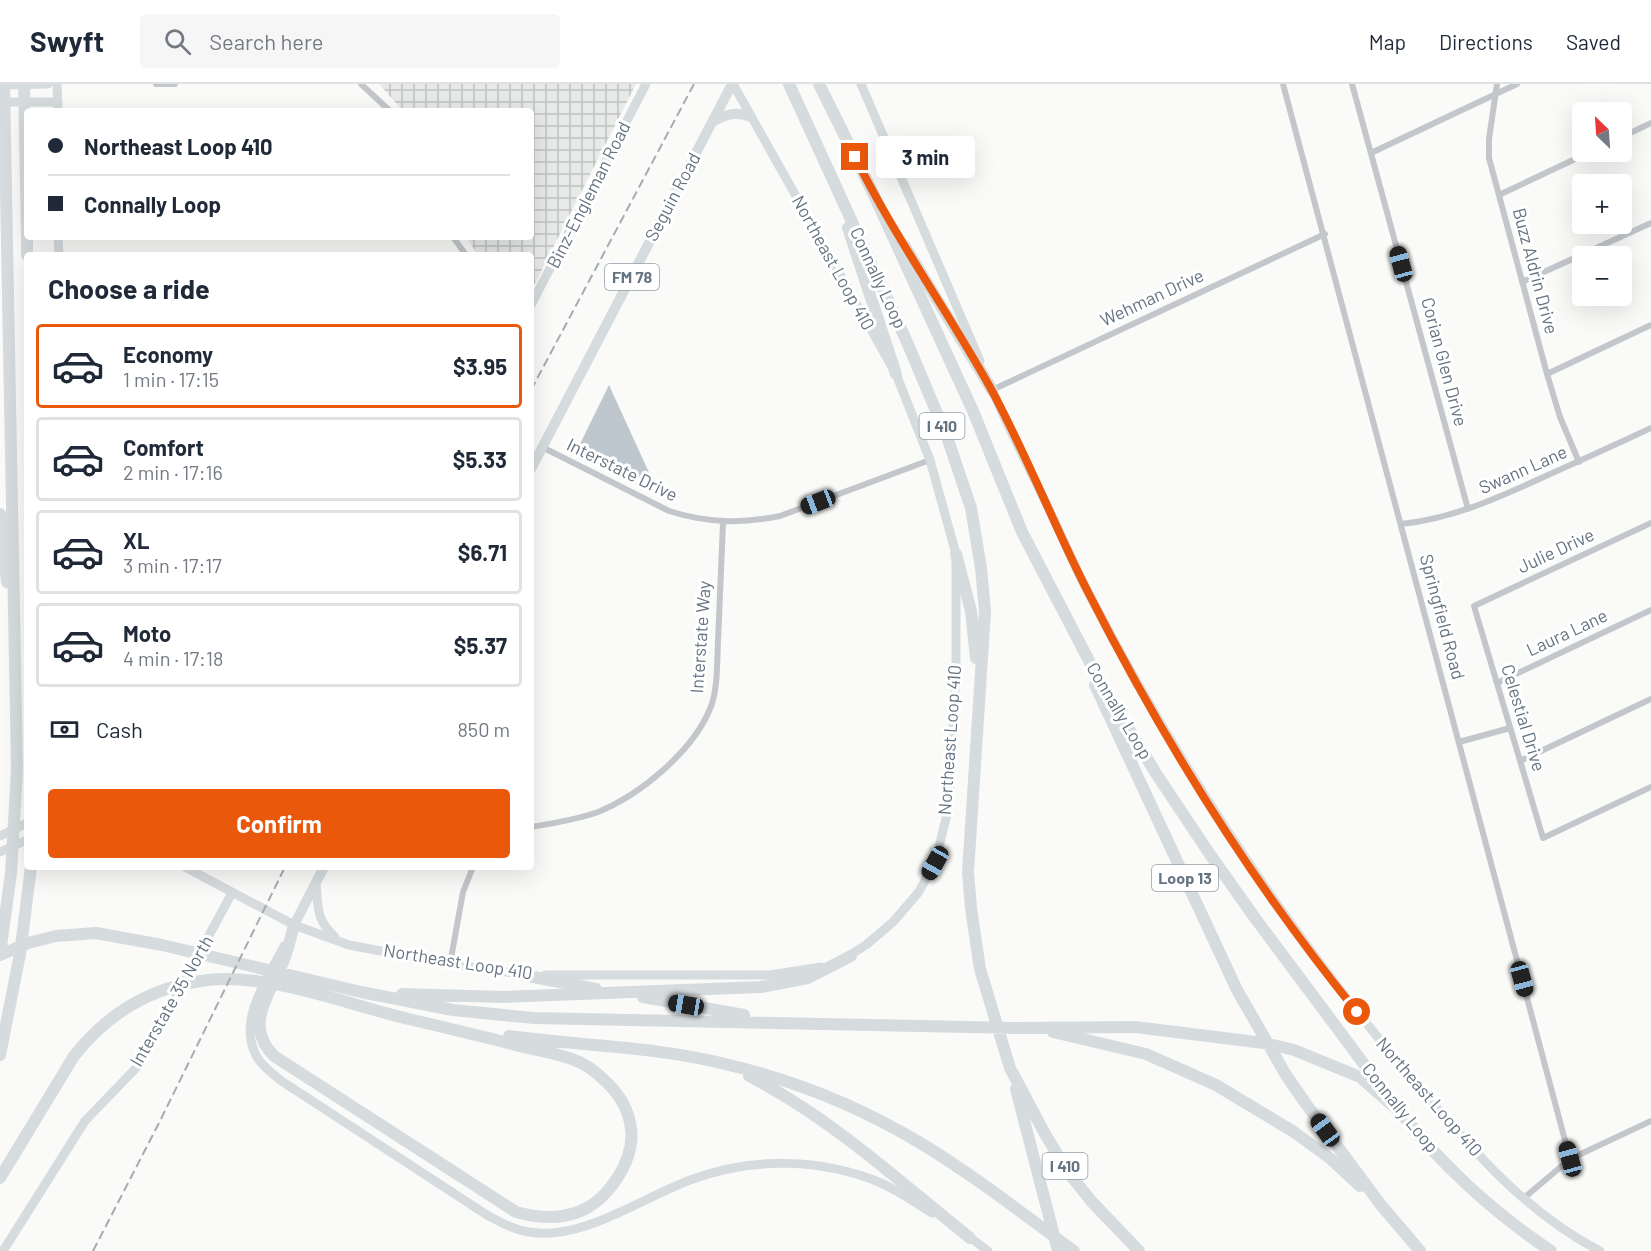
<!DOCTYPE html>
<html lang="en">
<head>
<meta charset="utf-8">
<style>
  body { margin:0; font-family:Barlow,sans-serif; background:#f6f6f7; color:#1f2937; height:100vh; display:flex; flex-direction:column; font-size:22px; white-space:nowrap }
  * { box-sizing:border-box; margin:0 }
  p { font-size:20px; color:#747a83 }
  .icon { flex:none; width:33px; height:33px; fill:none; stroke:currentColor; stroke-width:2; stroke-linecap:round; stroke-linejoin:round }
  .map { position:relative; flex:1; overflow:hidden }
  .side { position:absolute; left:24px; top:168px; width:510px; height:618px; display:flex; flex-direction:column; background:#fff; border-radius:6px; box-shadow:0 6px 24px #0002 }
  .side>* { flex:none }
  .banner { position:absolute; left:24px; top:24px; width:510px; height:132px; border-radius:6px; box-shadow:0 6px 24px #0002; display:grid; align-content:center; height:132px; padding:0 24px; background:#fff }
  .needle { width:39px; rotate:335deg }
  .buttons { position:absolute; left:1572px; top:18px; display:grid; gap:12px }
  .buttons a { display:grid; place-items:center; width:60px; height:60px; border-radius:6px; background:#fff; box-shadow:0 6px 24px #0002; font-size:30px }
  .end { position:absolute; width:27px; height:27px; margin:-14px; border:8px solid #ea580c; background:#fff; box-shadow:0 0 0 3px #fff }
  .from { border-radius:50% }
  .bubble { position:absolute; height:42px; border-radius:6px; background:#fff; box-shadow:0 6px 24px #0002; font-size:20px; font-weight:700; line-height:42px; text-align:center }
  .car { position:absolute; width:18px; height:36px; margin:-18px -9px; border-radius:8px; box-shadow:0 0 4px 2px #0007; background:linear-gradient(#222 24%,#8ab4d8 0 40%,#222 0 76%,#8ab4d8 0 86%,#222 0) }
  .banner b { display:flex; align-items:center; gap:21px; height:57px; font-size:22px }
  .banner b+b { border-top:2px solid #e0e1e3 }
  .banner i { width:15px; height:15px; background:#1f2937 }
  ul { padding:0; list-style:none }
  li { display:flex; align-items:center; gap:18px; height:84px; margin:0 12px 9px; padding:0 12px; border:3px solid #e0e1e3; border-radius:6px }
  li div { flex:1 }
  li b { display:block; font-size:22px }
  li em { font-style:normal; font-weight:700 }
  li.selected { border-color:#ea580c }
  li>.icon { width:54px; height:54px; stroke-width:1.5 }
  h2 { padding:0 24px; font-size:27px; line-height:72px }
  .pay { display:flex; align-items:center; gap:15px; height:66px; padding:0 24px; font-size:22px }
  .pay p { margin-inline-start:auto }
  .button { display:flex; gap:12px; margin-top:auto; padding:12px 24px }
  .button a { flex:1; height:69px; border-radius:6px; background:#ea580c; color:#fff; font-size:24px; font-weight:700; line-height:69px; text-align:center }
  header { display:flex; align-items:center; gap:36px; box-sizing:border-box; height:84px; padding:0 30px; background:#fff; border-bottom:2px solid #e0e1e3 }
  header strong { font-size:28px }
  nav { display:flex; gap:33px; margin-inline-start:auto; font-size:21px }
  .search { width:420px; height:54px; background:#f6f6f7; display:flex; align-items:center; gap:15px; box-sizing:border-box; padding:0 21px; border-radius:6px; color:#747a83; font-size:22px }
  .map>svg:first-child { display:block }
  .industrial { fill:url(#industrial-grid) }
  .water { fill:#bec7cd }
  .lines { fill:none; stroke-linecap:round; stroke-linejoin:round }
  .street { stroke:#c3c7cb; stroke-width:6 }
  .secondary { stroke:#d6dbde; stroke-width:9 }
  .primary { stroke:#d6dbde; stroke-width:10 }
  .highway { stroke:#d6dbde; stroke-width:12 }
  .rail { stroke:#a6acb2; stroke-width:2; stroke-dasharray:9 4.5; stroke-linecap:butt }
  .route { stroke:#ea580c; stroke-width:8 }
  .labels { text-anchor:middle; stroke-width:6; stroke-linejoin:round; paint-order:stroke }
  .shield { fill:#fff; stroke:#939ea8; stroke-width:1.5 }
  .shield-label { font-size:16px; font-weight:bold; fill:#657482 }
  .street-label { font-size:18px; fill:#657482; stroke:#fff }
</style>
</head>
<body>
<header>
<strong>Swyft</strong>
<div class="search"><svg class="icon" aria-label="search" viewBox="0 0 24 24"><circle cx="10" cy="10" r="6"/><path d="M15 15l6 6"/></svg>Search here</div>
<nav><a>Map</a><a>Directions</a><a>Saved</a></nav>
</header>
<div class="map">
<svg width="1651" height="1167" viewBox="0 0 1651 1167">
  <defs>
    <pattern id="industrial-grid" width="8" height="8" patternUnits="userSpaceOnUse" patternTransform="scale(1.5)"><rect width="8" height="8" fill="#e8e9e9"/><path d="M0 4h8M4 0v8" fill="none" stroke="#c0c1c2"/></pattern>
  </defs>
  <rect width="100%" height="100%" fill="#fafaf8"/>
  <path class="industrial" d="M379,0H636L531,207V171H478L466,153H531V27H403Z"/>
  <path class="water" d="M609,301L651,393L644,395L579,362Z"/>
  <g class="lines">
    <path class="street" d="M156,0H175
      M361,0L390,27
      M1283,0L1570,1075
      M1352,0L1468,425
      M1497,0L1489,55V74L1547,290L1560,333L1579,378
      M1622,53L1651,39
      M1371,69L1517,0
      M1499,111L1590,68
      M453,153L466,171
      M1522,198L1651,139
      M1547,290L1651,241
      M992,306L1325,150
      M542,363L669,427C707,439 741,440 780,432L930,376
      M1651,439L1474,522L1543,754L1651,703
      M1401,440C1450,435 1493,416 1537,396C1575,379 1613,362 1651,344
      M1497,599L1651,526
      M1459,658L1510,644
      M1520,677L1651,615
      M531,743C553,739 576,736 598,728C640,711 692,668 710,625C718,607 717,577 718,557C720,518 721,478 723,439
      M450,880L463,808L473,783
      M1524,1114L1570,1075L1651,1037"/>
    <path class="secondary" d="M57,0L58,27
      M733,0L896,290L930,376L956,470V587L949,722L935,779L918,809L893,838L866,861L845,874
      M861,0L980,277
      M0,1L48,0
      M0,18H58
      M58,153L59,171
      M531,221L646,0
      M990,301C1007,342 1028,382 1048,423C1062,452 1074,482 1089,510C1180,684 1287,848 1414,997C1468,1061 1524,1128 1600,1167
      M0,752L27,739
      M0,768L27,756
      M185,783L294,841L349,861L450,880L528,891
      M316,799C318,823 316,836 335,853
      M284,862C268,894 236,937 257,973C262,982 272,989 280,996L487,1131C500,1138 514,1146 529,1148C584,1157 642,1113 693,1095C752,1073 822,1074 881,1099C899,1107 916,1119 932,1129
      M545,891H770L821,883
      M967,1151L988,1167
      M3,1167L85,1037L138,982L232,809"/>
    <path class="primary" d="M712,38C727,30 735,27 751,33
      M531,385L732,0
      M294,841L324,783"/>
    <path class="highway" d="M24,0L27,151
      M789,0L907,258L947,353L971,424L981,484L985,527L968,788L971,824L980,885L1010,984L1045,1050L1068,1088L1092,1118L1139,1167
      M819,0L873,109L973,327L1022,448L1098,594L1157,691L1209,769L1255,834L1384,1007
      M848,144L896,290
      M27,153V171
      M904,161L992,306
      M0,430L7,498
      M956,470L971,527L976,574
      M1095,601L1237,906L1286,991L1306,1020L1381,1121L1420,1167
      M0,870L11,789L17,685L4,0
      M0,871L28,859L56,852L96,849L162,861L361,908L453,926L534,934L1016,944L1135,943L1264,959L1294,966L1360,993L1401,1029
      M523,891L596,905
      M402,910L503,913L761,903L808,894L851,872
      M643,913L744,931
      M1053,948L1146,970L1216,1001L1294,1048L1331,1075L1360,1102
      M509,952C580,962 654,962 725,980C794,996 861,1023 922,1060C975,1092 1024,1131 1074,1167
      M0,971L20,870L31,783
      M749,992C831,1034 899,1097 970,1154
      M1016,1005L1058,1167
      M1397,1024C1439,1079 1494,1129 1551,1167
      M0,1094L74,972C108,929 153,902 208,896C271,889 351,922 413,936C451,945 489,954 528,964C542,967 558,970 572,975C583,979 594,986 602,994C617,1007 629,1025 631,1045C635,1076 608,1117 578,1128C557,1136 537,1134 516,1128L274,972C243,941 270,910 283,878C288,866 291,853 294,841"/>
    <path class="rail" d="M531,306L694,0
      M93,1167L159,1039L285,783"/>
  </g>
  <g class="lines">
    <path class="route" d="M855,73C895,154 948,227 991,305C1027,371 1054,442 1088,508C1163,656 1253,800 1357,928"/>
  </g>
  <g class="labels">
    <g class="shield">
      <rect x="605" y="180" width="54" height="26" rx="4.5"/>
      <rect x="919.5" y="329" width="45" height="26" rx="4.5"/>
      <rect x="1152" y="781" width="66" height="26" rx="4.5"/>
      <rect x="1042.5" y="1069" width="45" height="26" rx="4.5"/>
    </g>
    <g class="shield-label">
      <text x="632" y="199">FM 78</text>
      <text x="942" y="348">I 410</text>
      <text x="1185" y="800">Loop 13</text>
      <text x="1065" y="1088">I 410</text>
    </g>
    <g class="street-label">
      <text transform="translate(589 111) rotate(-63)" y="6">Binz-Engleman Road</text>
      <text transform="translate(673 113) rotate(-62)" y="6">Seguin Road</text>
      <text transform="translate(833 179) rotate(61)" y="6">Northeast Loop 410</text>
      <text transform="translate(1535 187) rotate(75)" y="6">Buzz Aldrin Drive</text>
      <text transform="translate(878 194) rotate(65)" y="6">Connally Loop</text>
      <text transform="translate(1152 214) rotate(-25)" y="6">Wehman Drive</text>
      <text transform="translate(1444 278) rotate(75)" y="6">Corian Glen Drive</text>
      <text transform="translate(622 386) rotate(26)" y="6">Interstate Drive</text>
      <text transform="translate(1523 386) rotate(-24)" y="6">Swann Lane</text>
      <text transform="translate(1556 467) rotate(-25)" y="6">Julie Drive</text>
      <text transform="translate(1442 533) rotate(75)" y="6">Springfield Road</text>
      <text transform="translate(1567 549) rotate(-25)" y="6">Laura Lane</text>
      <text transform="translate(701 553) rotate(-86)" y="6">Interstate Way</text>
      <text transform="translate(1119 627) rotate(59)" y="6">Connally Loop</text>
      <text transform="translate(1523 634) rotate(73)" y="6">Celestial Drive</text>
      <text transform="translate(950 656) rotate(-86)" y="6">Northeast Loop 410</text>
      <text transform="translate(458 878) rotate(9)" y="6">Northeast Loop 410</text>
      <text transform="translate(172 917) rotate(-60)" y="6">Interstate 35 North</text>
      <text transform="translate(1429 1013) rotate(49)" y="6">Northeast Loop 410</text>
      <text transform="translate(1400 1024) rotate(51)" y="6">Connally Loop</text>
    </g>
  </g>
</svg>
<div class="buttons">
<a><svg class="needle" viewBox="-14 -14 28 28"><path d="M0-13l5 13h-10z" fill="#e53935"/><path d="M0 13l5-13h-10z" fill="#747a83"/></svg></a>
<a>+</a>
<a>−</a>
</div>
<i class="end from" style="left:1357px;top:928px"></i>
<i class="end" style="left:855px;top:73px"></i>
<div class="bubble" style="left:876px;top:52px;width:99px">3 min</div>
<i class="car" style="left:1401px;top:180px;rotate:345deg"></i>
<i class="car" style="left:818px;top:418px;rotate:249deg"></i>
<i class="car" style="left:935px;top:779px;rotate:209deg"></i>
<i class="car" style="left:1522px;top:895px;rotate:165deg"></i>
<i class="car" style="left:686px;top:921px;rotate:279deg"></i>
<i class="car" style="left:1325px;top:1046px;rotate:324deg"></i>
<i class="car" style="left:1570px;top:1075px;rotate:345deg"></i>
<div class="banner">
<b><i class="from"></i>Northeast Loop 410</b>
<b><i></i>Connally Loop</b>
</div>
<section class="side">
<h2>Choose a ride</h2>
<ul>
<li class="selected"><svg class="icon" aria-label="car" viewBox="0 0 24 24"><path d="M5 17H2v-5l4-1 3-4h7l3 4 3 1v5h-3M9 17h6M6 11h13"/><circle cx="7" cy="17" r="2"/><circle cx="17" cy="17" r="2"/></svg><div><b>Economy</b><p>1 min · 17:15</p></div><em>$3.95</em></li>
<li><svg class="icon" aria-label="car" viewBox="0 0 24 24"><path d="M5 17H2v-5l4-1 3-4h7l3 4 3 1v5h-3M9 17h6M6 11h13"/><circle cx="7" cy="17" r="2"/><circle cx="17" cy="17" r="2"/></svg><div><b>Comfort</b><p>2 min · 17:16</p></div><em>$5.33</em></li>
<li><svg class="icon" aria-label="car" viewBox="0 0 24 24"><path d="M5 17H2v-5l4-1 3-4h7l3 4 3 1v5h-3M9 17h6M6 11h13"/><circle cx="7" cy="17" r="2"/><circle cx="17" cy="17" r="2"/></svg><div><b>XL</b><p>3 min · 17:17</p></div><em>$6.71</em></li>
<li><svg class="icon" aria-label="car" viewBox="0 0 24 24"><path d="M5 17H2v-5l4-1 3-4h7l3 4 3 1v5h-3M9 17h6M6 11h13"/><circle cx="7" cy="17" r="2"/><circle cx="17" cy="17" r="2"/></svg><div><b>Moto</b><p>4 min · 17:18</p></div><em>$5.37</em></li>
</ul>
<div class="pay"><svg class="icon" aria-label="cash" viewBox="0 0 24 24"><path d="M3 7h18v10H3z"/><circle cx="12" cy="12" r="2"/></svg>Cash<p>850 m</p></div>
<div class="button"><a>Confirm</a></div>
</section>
</div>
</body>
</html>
